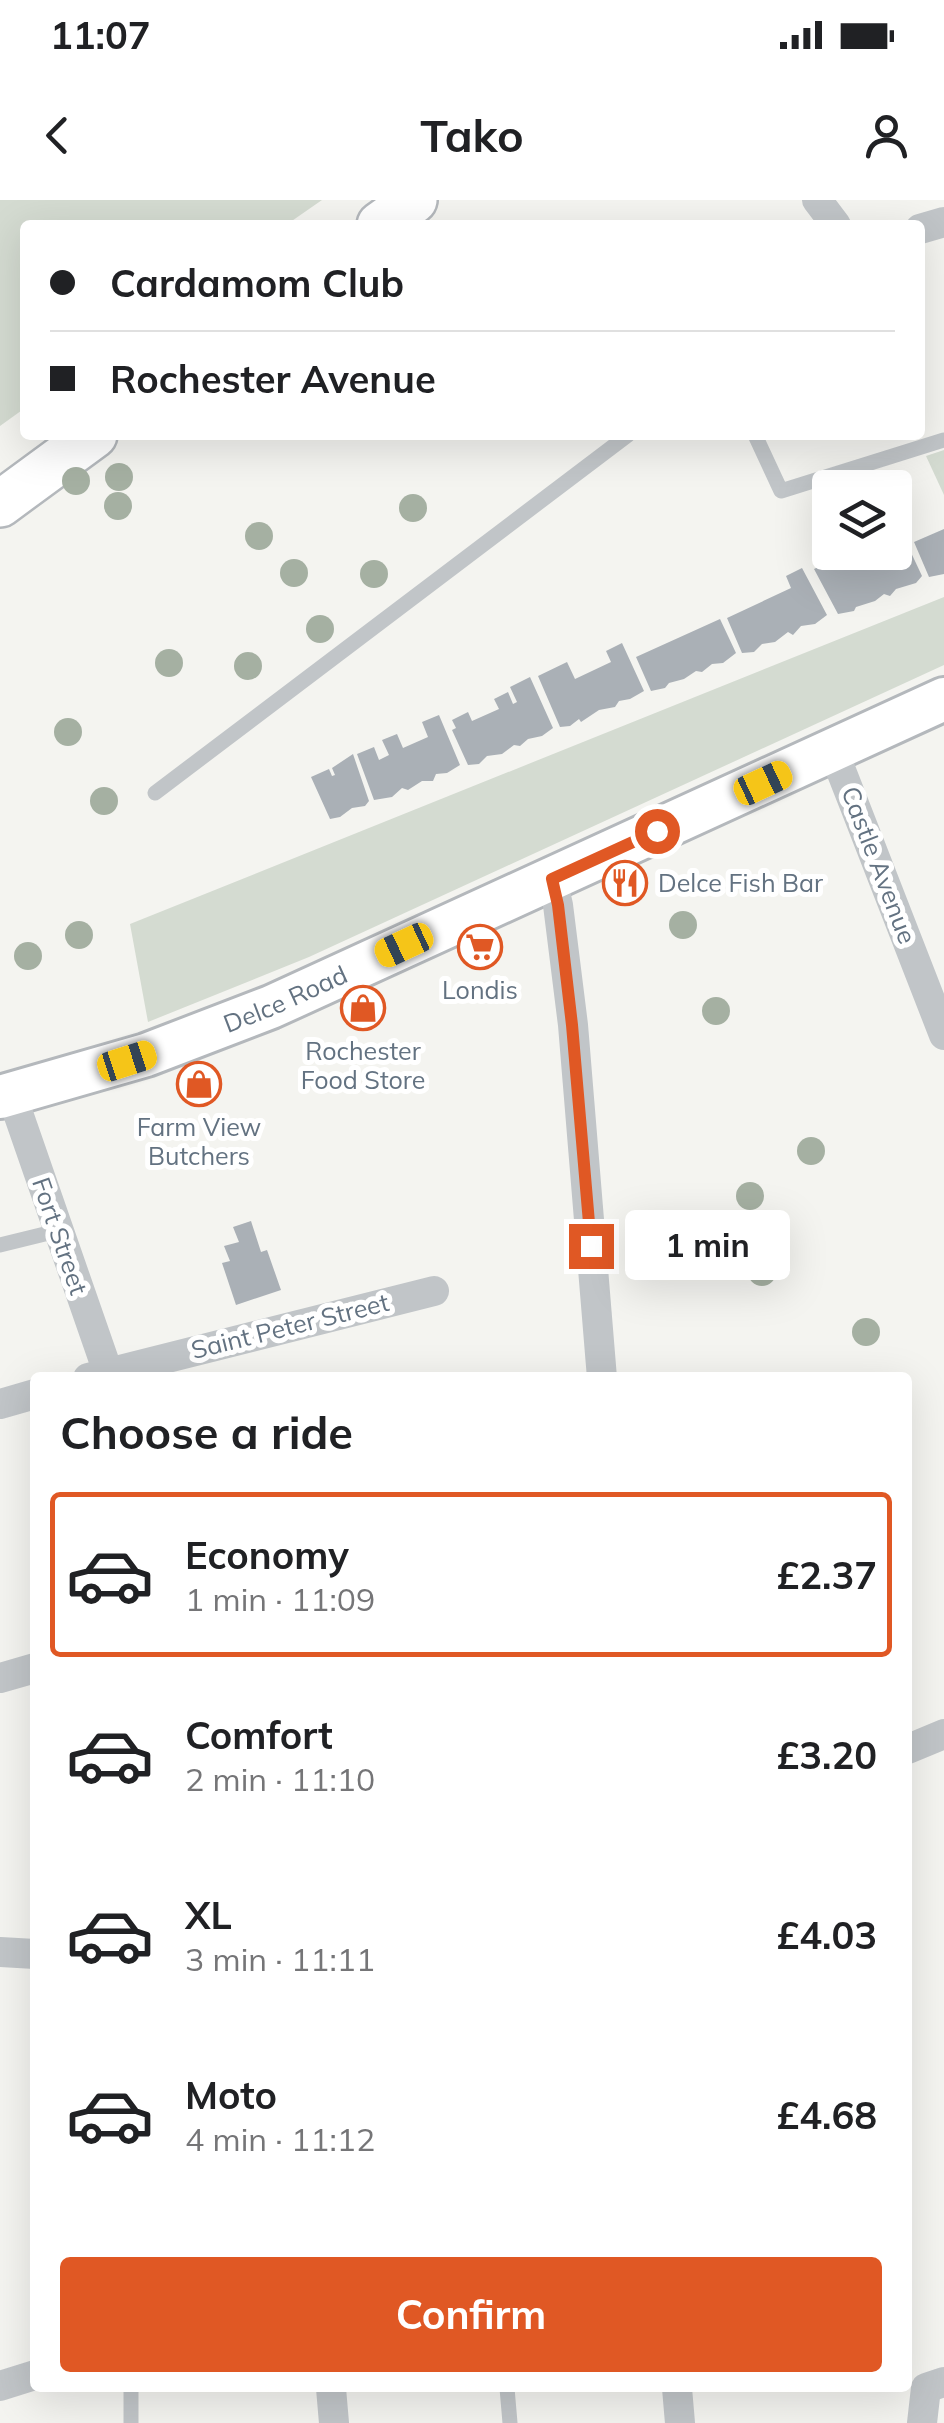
<!DOCTYPE html>
<html lang="en">
<head>
<meta charset="utf-8">
<style>
  body { margin:0; font-family:Mulish,sans-serif; background:#f6f6f6; color:#202124; height:100vh; display:flex; flex-direction:column; font-size:38px; white-space:nowrap }
  * { box-sizing:border-box; margin:0 }
  p { font-size:32px; color:#757577 }
  .icon { flex:none; width:55px; height:55px; fill:none; stroke:currentColor; stroke-width:2; stroke-linecap:round; stroke-linejoin:round }
  .map { position:relative; flex:1; overflow:hidden }
  .panel { position:absolute; left:30px; top:1172px; width:882px; height:1020px; display:flex; flex-direction:column; background:#fff; border-radius:10px; box-shadow:0 10px 40px #0002 }
  .panel>* { flex:none }
  .banner { position:absolute; left:20px; top:20px; width:905px; height:220px; border-radius:10px; box-shadow:0 10px 40px #0002; display:grid; align-content:center; height:220px; padding:0 30px; background:#fff }
  .fabs { position:absolute; left:812px; top:270px; display:grid; gap:20px }
  .fabs a { display:grid; place-items:center; width:100px; height:100px; border-radius:10px; background:#fff; box-shadow:0 10px 40px #0002; font-size:50px }
  .end { position:absolute; width:45px; height:45px; margin:-22px; border:12px solid #e05824; background:#fff; box-shadow:0 0 0 5px #fff }
  .from { border-radius:50% }
  .bubble { position:absolute; height:70px; border-radius:10px; background:#fff; box-shadow:0 10px 40px #0002; font-size:32px; font-weight:700; line-height:70px; text-align:center }
  .car { position:absolute; width:30px; height:60px; margin:-30px -15px; border-radius:12px; box-shadow:0 0 8px 2px #0007; background:linear-gradient(#f5c518 24%,#345 0 40%,#f5c518 0 76%,#345 0 86%,#f5c518 0) }
  .banner b { display:flex; align-items:center; gap:35px; height:95px; font-size:38px }
  .banner b+b { border-top:2px solid #e0e0e0 }
  .banner i { width:25px; height:25px; background:#202124 }
  ul { padding:0; list-style:none }
  li { display:flex; align-items:center; gap:30px; height:165px; margin:0 20px 15px; padding:0 10px; border:5px solid transparent; border-radius:10px }
  li div { flex:1 }
  li b { display:block; font-size:38px }
  li em { font-style:normal; font-weight:700 }
  li.active { border-color:#e05824 }
  li>.icon { width:90px; height:90px; stroke-width:1.5 }
  h2 { padding:0 30px; font-size:45px; line-height:120px }
  .primary-button { display:flex; gap:20px; margin-top:auto; padding:20px 30px }
  .primary-button a { flex:1; height:115px; border-radius:10px; background:#e05824; color:#fff; font-size:40px; font-weight:700; line-height:115px; text-align:center }
  .status { display:flex; justify-content:space-between; align-items:center; height:70px; padding:0 50px; background:#fff; direction:ltr }
  .status svg { height:28px; fill:currentColor }
  header { display:flex; justify-content:space-between; align-items:center; height:130px; padding:0 30px; background:#fff; font-size:45px; font-weight:700 }
  .map>svg:first-child { display:block }
  .green { fill:#d4dbd1 }
  .building { fill:#aab0b6 }
  .lines { fill:none; stroke-linecap:round; stroke-linejoin:round }
  .secondary-casing { stroke:#b4b8bc; stroke-width:48 }
  .primary-casing { stroke:#b4b8bc; stroke-width:50 }
  .lane { stroke:#c1c5c8; stroke-width:15 }
  .street { stroke:#c1c5c8; stroke-width:30 }
  .secondary { stroke:#fff; stroke-width:42 }
  .primary { stroke:#fff; stroke-width:45 }
  .tree { fill:#a5b0a2 }
  .route { stroke:#e05824; stroke-width:12 }
  .labels { text-anchor:middle; stroke-width:10; stroke-linejoin:round; paint-order:stroke }
  .street-label { font-size:25px; fill:#637281; stroke:#fff }
  .poi-label { font-size:25px; fill:#637281; stroke:#fff }
</style>
</head>
<body>
<div class="status"><b>11:07</b><svg viewBox="0 0 49 12"><path d="M0 12V9h3v3zM5 12V6h3v6zM10 12V3h3v9zM15 12V0h3v12zM26 1h20v11H26zM47 4h2v5h-2z"/></svg></div>
<header><svg class="icon" aria-label="back" viewBox="0 0 24 24"><path d="M15 5l-7 7 7 7"/></svg>Tako<svg class="icon" aria-label="person" viewBox="0 0 24 24"><circle cx="12" cy="8" r="4"/><path d="M4 21q1-7 8-7t8 7"/></svg></header>
<div class="map">
<svg width="944" height="2223" viewBox="0 0 944 2223">
  <rect width="100%" height="100%" fill="#f4f4f0"/>
  <path class="green" d="M0,0H322L286,25H25V208L0,226Z
    M944,250V295L926,256Z
    M944,397V465L309,757L148,822L130,724Z"/>
  <path class="building" d="M944,329V374L929,377L914,342Z
    M907,344L922,376L916,383L896,389L890,396L884,394L875,401L856,407L854,411L838,414L814,369L837,358L843,370L865,359L862,352H881L882,355L895,352V349Z
    M802,368L827,415L815,424L801,426L793,435L788,432L775,442L762,444L754,452L742,453L727,418L791,388L786,376Z
    M720,419L736,453L723,463L712,464L702,472L696,471L684,479L669,483L665,488L651,491L636,457Z
    M622,443L644,491L630,499L619,501L615,507L599,510L581,522L579,519L570,526L560,527L538,476L567,462L575,479L611,462L606,451Z
    M530,477L553,528L542,536L528,539L520,546L514,545L502,554L487,556L479,564L468,565L452,530L456,528L452,520L468,512L472,521L499,509L494,499L508,492L513,504L517,502L510,487Z
    M439,515L460,565L447,573L436,574L433,581H422L408,590L402,588L392,597L374,600L357,554L374,547L379,560L389,555L382,540L397,534L403,548L428,537L422,522Z
    M353,554L369,601L365,606L352,608L340,617L330,619L311,577L329,569L332,576L335,575L332,568Z
    M251,1021L261,1052L267,1050L281,1090L236,1105L222,1063L230,1061L224,1046L239,1042L233,1027Z"/>
  <g class="lines">
    <defs>
      <g id="secondary">
        <path id="s1" d="M0,897L146,855L271,807L944,499"/>
      </g>
      <path id="primary" d="M380,25L414,0
        M0,304L94,235"/>
    </defs>
    <use href="#secondary" class="secondary-casing"/>
    <use href="#primary" class="primary-casing"/>
    <path class="lane" d="M755,235L781,291L944,240
      M155,593L628,235
      M0,1045L57,1031
      M131,2188V2223
      M507,2188L510,2223"/>
    <path class="street" d="M817,0L836,25
      M920,29L944,22
      M833,550L944,835
      M552,679L558,705L573,825L602,1178
      M11,893L110,1178
      M88,1178L434,1091
      M0,1204L35,1194
      M0,1478L35,1468
      M908,1549L944,1534
      M0,1752L35,1754
      M0,2186L35,2175
      M331,2188L334,2223
      M677,2188L680,2223
      M922,2223L926,2188L944,2182"/>
    <use href="#secondary" class="secondary"/>
    <use href="#primary" class="primary"/>
  </g>
  <g class="tree">
    <circle cx="119" cy="277" r="14"/>
    <circle cx="76" cy="281" r="14"/>
    <circle cx="118" cy="306" r="14"/>
    <circle cx="413" cy="308" r="14"/>
    <circle cx="259" cy="336" r="14"/>
    <circle cx="294" cy="373" r="14"/>
    <circle cx="374" cy="374" r="14"/>
    <circle cx="320" cy="429" r="14"/>
    <circle cx="169" cy="463" r="14"/>
    <circle cx="248" cy="466" r="14"/>
    <circle cx="68" cy="532" r="14"/>
    <circle cx="104" cy="601" r="14"/>
    <circle cx="683" cy="725" r="14"/>
    <circle cx="79" cy="735" r="14"/>
    <circle cx="28" cy="756" r="14"/>
    <circle cx="716" cy="811" r="14"/>
    <circle cx="811" cy="951" r="14"/>
    <circle cx="750" cy="996" r="14"/>
    <circle cx="762" cy="1072" r="14"/>
    <circle cx="866" cy="1132" r="14"/>
  </g>
  <g class="lines">
    <path class="route" d="M591,1046L572,825L558,705L552,679L657,631"/>
  </g>
  <defs>
    <symbol id="restaurant-ring" viewBox="-11 -11 22 22"><circle r="9.5" fill="#fff" stroke="#e05824" stroke-width="1.5"/><path d="M-5-6h1v4h1v-4h1v4h1v-4h1v5L-1.5 .5V6h-2V.5L-5-1ZM5-6V6H3V1.5H1.5Q1.5-4 5-6Z" fill="#e05824"/></symbol>
    <symbol id="supermarket-ring" viewBox="-11 -11 22 22"><circle r="9.5" fill="#fff" stroke="#e05824" stroke-width="1.5"/><path d="M-6-5.5h2.5l.6 2H6L4.5 2H-2.5L-4.4-4H-6ZM-1.5 3.2a1.3 1.3 0 1 0 .1 0ZM3 3.2a1.3 1.3 0 1 0 .1 0Z" fill="#e05824"/></symbol>
    <symbol id="shop-ring" viewBox="-11 -11 22 22"><circle r="9.5" fill="#fff" stroke="#e05824" stroke-width="1.5"/><path d="M-5-2.5h2.3a2.7 3.5 0 0 1 5.4 0H5L5.5 6h-11ZM-1.5-2.5h3a1.5 2.3 0 0 0-3 0Z" fill="#e05824"/></symbol>
  </defs>
  <g fill-rule="evenodd">
    <use href="#restaurant-ring" x="600" y="658" width="50" height="50"/>
    <use href="#supermarket-ring" x="455" y="722" width="50" height="50"/>
    <use href="#shop-ring" x="338" y="783" width="50" height="50"/>
    <use href="#shop-ring" x="174" y="859" width="50" height="50"/>
  </g>
  <g class="labels">
    <g class="street-label">
      <text transform="translate(879 665) rotate(69)" y="9">Castle Avenue</text>
      <text dy="9" stroke="none"><textPath href="#s1" startOffset="302">Delce Road</textPath></text>
      <text transform="translate(60 1036) rotate(71)" y="9">Fort Street</text>
      <text transform="translate(290 1126) rotate(-14)" y="9">Saint Peter Street</text>
    </g>
    <g class="poi-label">
      <text x="658" y="692" text-anchor="start">Delce Fish Bar</text>
      <text x="480" y="799">Londis</text>
      <text x="363" y="860">Rochester<tspan x="363" dy="29">Food Store</tspan></text>
      <text x="199" y="936">Farm View<tspan x="199" dy="29">Butchers</tspan></text>
    </g>
  </g>
</svg>
<div class="fabs">
<a><svg class="icon" aria-label="layers" viewBox="0 0 24 24"><path d="M12 4l9 5-9 5-9-5zM3 14l9 5 9-5"/></svg></a>
</div>
<i class="end from" style="left:657px;top:631px"></i>
<i class="end" style="left:591px;top:1046px"></i>
<div class="bubble" style="left:625px;top:1010px;width:165px">1 min</div>
<i class="car" style="left:763px;top:583px;rotate:65deg"></i>
<i class="car" style="left:404px;top:745px;rotate:245deg"></i>
<i class="car" style="left:127px;top:861px;rotate:72deg"></i>
<div class="banner">
<b><i class="from"></i>Cardamom Club</b>
<b><i></i>Rochester Avenue</b>
</div>
<section class="panel">
<h2>Choose a ride</h2>
<ul>
<li class="active"><svg class="icon" aria-label="car" viewBox="0 0 24 24"><path d="M5 17H2v-5l4-1 3-4h7l3 4 3 1v5h-3M9 17h6M6 11h13"/><circle cx="7" cy="17" r="2"/><circle cx="17" cy="17" r="2"/></svg><div><b>Economy</b><p>1 min · 11:09</p></div><em>£2.37</em></li>
<li><svg class="icon" aria-label="car" viewBox="0 0 24 24"><path d="M5 17H2v-5l4-1 3-4h7l3 4 3 1v5h-3M9 17h6M6 11h13"/><circle cx="7" cy="17" r="2"/><circle cx="17" cy="17" r="2"/></svg><div><b>Comfort</b><p>2 min · 11:10</p></div><em>£3.20</em></li>
<li><svg class="icon" aria-label="car" viewBox="0 0 24 24"><path d="M5 17H2v-5l4-1 3-4h7l3 4 3 1v5h-3M9 17h6M6 11h13"/><circle cx="7" cy="17" r="2"/><circle cx="17" cy="17" r="2"/></svg><div><b>XL</b><p>3 min · 11:11</p></div><em>£4.03</em></li>
<li><svg class="icon" aria-label="car" viewBox="0 0 24 24"><path d="M5 17H2v-5l4-1 3-4h7l3 4 3 1v5h-3M9 17h6M6 11h13"/><circle cx="7" cy="17" r="2"/><circle cx="17" cy="17" r="2"/></svg><div><b>Moto</b><p>4 min · 11:12</p></div><em>£4.68</em></li>
</ul>
<div class="primary-button"><a>Confirm</a></div>
</section>
</div>
</body>
</html>
